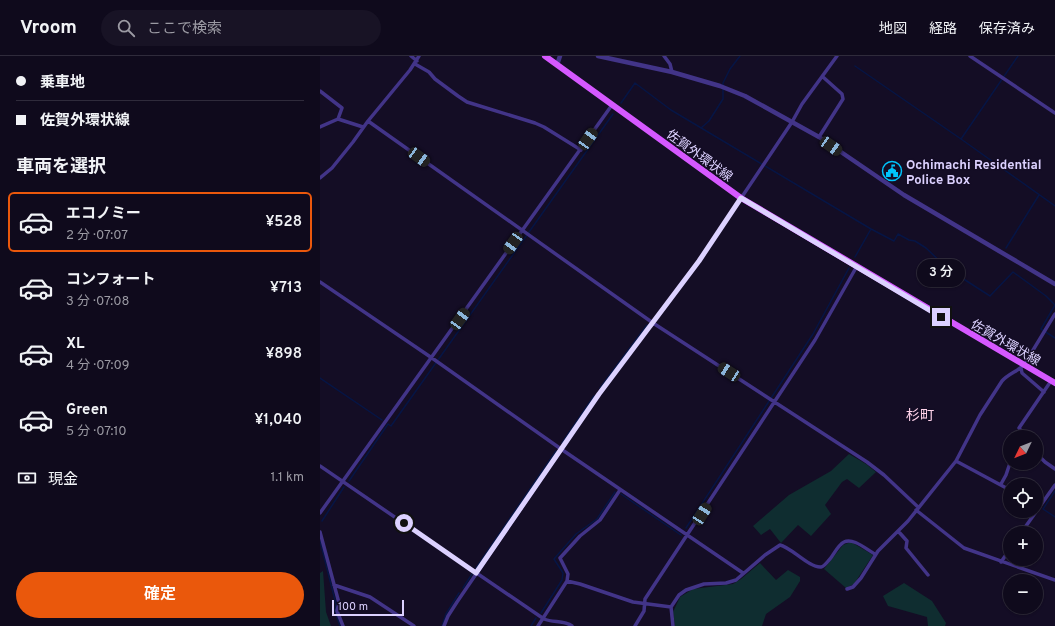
<!DOCTYPE html>
<html lang="ja">
<head>
<meta charset="utf-8">
<style>
  body { margin:0; font-family:Overpass,"Noto Sans JP",sans-serif; background:#181325; color:#f1f3f6; height:100vh; display:flex; flex-direction:column; font-size:15px; white-space:nowrap }
  * { box-sizing:border-box; margin:0 }
  p { font-size:13px; color:#9b9aa3 }
  .icon { flex:none; width:22px; height:22px; fill:none; stroke:currentColor; stroke-width:2; stroke-linecap:round; stroke-linejoin:round }
  .map { position:relative; flex:1; overflow:hidden }
  .details { display:flex; flex-direction:column; background:#0f0a1c; width:320px }
  .details>* { flex:none }
  .guide { display:grid; align-content:center; height:88px; padding:0 16px; background:#0f0a1c }
  .needle { width:26px; rotate:227deg }
  .buttons { position:absolute; left:683px; top:374px; display:grid; gap:8px }
  .buttons a { display:grid; place-items:center; width:40px; height:40px; border-radius:50%; background:#0f0a1c; box-shadow:0 1px 3px #0004,0 0 0 1px #2f2b3b; font-size:20px }
  .scale { position:absolute; left:12px; bottom:10px; width:72px; box-sizing:border-box; padding-left:4px; border:2px solid #dcd1ff; border-top:0; font-size:11px; line-height:14px; white-space:nowrap; color:#dcd1ff; -webkit-text-stroke:3px #140d25; paint-order:stroke }
  .end { position:absolute; width:18px; height:18px; margin:-9px; border:5px solid #dcd1ff; background:#111; box-shadow:0 0 0 2px #111 }
  .from { border-radius:50% }
  .bubble { position:absolute; height:28px; border-radius:14px; background:#0f0a1c; box-shadow:0 1px 3px #0004,0 0 0 1px #2f2b3b; font-size:13px; font-weight:600; line-height:28px; text-align:center }
  .car { position:absolute; width:12px; height:24px; margin:-12px -6px; border-radius:5px; box-shadow:0 0 3px 1px #0007; background:linear-gradient(#222 24%,#8ab4d8 0 40%,#222 0 76%,#8ab4d8 0 86%,#222 0) }
  .guide b { display:flex; align-items:center; gap:14px; height:38px; font-size:15px }
  .guide b+b { border-top:1px solid #2f2b3b }
  .guide i { width:10px; height:10px; background:#f1f3f6 }
  ul { padding:0; list-style:none }
  li { display:flex; align-items:center; gap:12px; height:60px; margin:0 8px 6px; padding:0 8px; border:2px solid transparent; border-radius:6px }
  li div { flex:1 }
  li b { display:block; font-size:15px }
  li em { font-style:normal; font-weight:600 }
  li.current { border-color:#ea580c }
  li>.icon { width:36px; height:36px; stroke-width:1.5 }
  h2 { padding:0 16px; font-size:18px; line-height:48px }
  .pay { display:flex; align-items:center; gap:10px; height:44px; padding:0 16px; font-size:15px }
  .pay p { margin-inline-start:auto }
  .primary-button { display:flex; gap:8px; margin-top:auto; padding:8px 16px }
  .primary-button a { flex:1; height:46px; border-radius:24px; background:#ea580c; color:#fff; font-size:16px; font-weight:600; line-height:46px; text-align:center }
  header { display:flex; align-items:center; gap:24px; box-sizing:border-box; height:56px; padding:0 20px; background:#0f0a1c; border-bottom:1px solid #2f2b3b }
  header strong { font-size:19px }
  nav { display:flex; gap:22px; margin-inline-start:auto; font-size:14px }
  .search { width:280px; height:36px; background:#181325; display:flex; align-items:center; gap:10px; box-sizing:border-box; padding:0 14px; border-radius:22px; color:#9b9aa3; font-size:15px }
  main { display:flex; flex:1; min-height:0 }
  .map>svg:first-child { display:block }
  .green { fill:#0f2d30 }
  .lines { fill:none; stroke-linecap:round; stroke-linejoin:round }
  .stream { stroke:#061545; stroke-width:1.5 }
  .minor { stroke:#423488; stroke-width:3.5 }
  .tertiary { stroke:#423488; stroke-width:4.5 }
  .primary { stroke:#d558ff; stroke-width:6 }
  .route { stroke:#dcd1ff; stroke-width:5 }
  .labels { text-anchor:middle; stroke-width:3; stroke-linejoin:round; paint-order:stroke }
  .street-label { font-size:13px; fill:#dcd1ff; stroke:#140d25 }
  .poi-label { font-size:13px; font-weight:bold; fill:#dcd1ff; stroke:#140d25; text-anchor:start }
  .neighbourhood-label { font-size:14px; fill:#ffd3ea; stroke:#140d25 }
</style>
</head>
<body>
<header>
<strong>Vroom</strong>
<div class="search"><svg class="icon" aria-label="search" viewBox="0 0 24 24"><circle cx="10" cy="10" r="6"/><path d="M15 15l6 6"/></svg>ここで検索</div>
<nav><a>地図</a><a>経路</a><a>保存済み</a></nav>
</header>
<main>
<section class="details">
<div class="guide">
<b><i class="from"></i>乗車地</b>
<b><i></i>佐賀外環状線</b>
</div>
<h2>車両を選択</h2>
<ul>
<li class="current"><svg class="icon" aria-label="car" viewBox="0 0 24 24"><path d="M5 17H2v-5l4-1 3-4h7l3 4 3 1v5h-3M9 17h6M6 11h13"/><circle cx="7" cy="17" r="2"/><circle cx="17" cy="17" r="2"/></svg><div><b>エコノミー</b><p>2 分 · 07:07</p></div><em>¥528</em></li>
<li><svg class="icon" aria-label="car" viewBox="0 0 24 24"><path d="M5 17H2v-5l4-1 3-4h7l3 4 3 1v5h-3M9 17h6M6 11h13"/><circle cx="7" cy="17" r="2"/><circle cx="17" cy="17" r="2"/></svg><div><b>コンフォート</b><p>3 分 · 07:08</p></div><em>¥713</em></li>
<li><svg class="icon" aria-label="car" viewBox="0 0 24 24"><path d="M5 17H2v-5l4-1 3-4h7l3 4 3 1v5h-3M9 17h6M6 11h13"/><circle cx="7" cy="17" r="2"/><circle cx="17" cy="17" r="2"/></svg><div><b>XL</b><p>4 分 · 07:09</p></div><em>¥898</em></li>
<li><svg class="icon" aria-label="car" viewBox="0 0 24 24"><path d="M5 17H2v-5l4-1 3-4h7l3 4 3 1v5h-3M9 17h6M6 11h13"/><circle cx="7" cy="17" r="2"/><circle cx="17" cy="17" r="2"/></svg><div><b>Green</b><p>5 分 · 07:10</p></div><em>¥1,040</em></li>
</ul>
<div class="pay"><svg class="icon" aria-label="cash" viewBox="0 0 24 24"><path d="M3 7h18v10H3z"/><circle cx="12" cy="12" r="2"/></svg>現金<p>1.1 km</p></div>
<div class="primary-button"><a>確定</a></div>
</section>
<div class="map">
<svg width="735" height="570" viewBox="0 0 735 570">
  <rect width="100%" height="100%" fill="#140d25"/>
  <path class="green" d="M529,398L546,408L556,416L539,432L527,423L522,426L505,449L511,458L491,480L478,469L461,487L450,473L441,479L433,470L469,439L511,415Z
    M531,486L553,499L534,528L526,532L504,513L523,489Z
    M440,507L456,524L468,514L480,521V525L470,541L446,558L442,570H355L353,556L360,541L373,533L413,528L421,523Z
    M3,515L6,556L11,570H0V517Z
    M584,527L612,545L626,567L625,570H608L607,561L568,550L563,540Z"/>
  <g class="lines">
    <path class="stream" d="M535,10L641,83L735,150
      M301,47L315,27L351,54L551,173L574,185L578,178L589,184L595,185L606,192L628,213L670,240L693,216L726,240L735,249
      M381,72L389,65L403,43V27L410,13L420,0
      M641,83L698,0
      M686,192L719,139
      M535,201L551,173
      M735,249L721,273L735,282
      M0,322L62,364
      M280,332L327,269
      M242,387L274,340
      M29,425L68,368L71,370L293,58
      M735,435L723,453L735,461
      M301,438L361,479
      M2,465L24,431
      M366,472L493,278L529,212
      M0,485L16,548L15,555L20,570
      M156,512L236,395
      M143,532L152,518
      M221,557L242,524L243,517L234,503L256,478L277,463L295,436
      M122,570L126,558L139,537
      M211,570L216,562"/>
    <path class="minor" d="M91,0L97,5
      M344,0L350,8L352,16
      M650,0L735,57
      M95,8L109,16L115,23L138,40L147,46L215,67L224,71L261,94
      M0,35L22,52L18,63
      M48,65L333,267L547,406L564,419L598,451
      M0,71L18,63L43,71
      M499,81L523,43L522,38L503,21
      M0,122L12,112L33,86L48,65L90,14L99,0
      M0,226L112,302L241,393L423,517
      M701,312L702,317L724,336
      M706,381L699,372L731,325
      M716,397L725,406L735,413
      M636,405L690,434
      M0,410L224,563C233,567 244,564 252,570
      M681,428L686,419L690,407
      M596,454L644,492L735,524
      M0,457L292,49
      M578,475L587,485L586,492L608,519
      M0,476L19,547L17,555L23,570
      M701,477L735,429
      M681,506L690,493
      M247,525L260,528L313,546L351,551
      M14,529L50,541L94,570
      M527,533L533,531L541,522L558,495L588,465L636,405L660,359L682,325C688,318 698,315 704,309L735,258
      M124,570L128,560L137,546L279,338L379,205L472,66L482,48L517,0
      M218,570L247,525L248,518L240,502L260,480L280,464L300,434
      M315,570L324,555L325,543L495,284L537,210
      M353,570L351,551L359,539L366,534L384,528L406,527L416,524L445,499L460,489C471,491 489,512 501,511C505,510 507,506 510,503C514,498 518,489 524,486C533,481 547,494 555,498"/>
    <path class="tertiary" d="M278,0L352,16L400,30L425,40L499,81L584,139L735,228
      M237,9L240,0"/>
    <path class="primary" d="M225,0L421,142L735,327"/>
  </g>
  <g class="lines">
    <path class="route" d="M84,467L156,517L279,338L379,205L421,142L621,261"/>
  </g>
  <defs>
    <symbol id="civic-ring" viewBox="-11 -11 22 22"><circle r="9.5" fill="#140d25" stroke="#00c4fc" stroke-width="1.5"/><path d="M-.6-6.5H3V-4.5H.6V-3L4-1V1h2V6H-6V1h2V-1L-.6-3ZM-1.2 2.5V6h2.4V2.5Z" fill="#00c4fc"/></symbol>
  </defs>
  <g fill-rule="evenodd">
    <use href="#civic-ring" x="561" y="104" width="22" height="22"/>
  </g>
  <g class="labels">
    <g class="street-label">
      <text transform="translate(380 99) rotate(36)" y="5">佐賀外環状線</text>
      <text transform="translate(686 286) rotate(30)" y="5">佐賀外環状線</text>
    </g>
    <g class="poi-label">
      <text x="586" y="113">Ochimachi Residential<tspan x="586" dy="15">Police Box</tspan></text>
    </g>
    <g class="neighbourhood-label">
      <text x="600" y="364">杉町</text>
    </g>
  </g>
</svg>
<div class="buttons">
<a><svg class="needle" viewBox="-14 -14 28 28"><path d="M0-13l5 13h-10z" fill="#e53935"/><path d="M0 13l5-13h-10z" fill="#9b9aa3"/></svg></a>
<a><svg class="icon" aria-label="locate" viewBox="0 0 24 24"><circle cx="12" cy="12" r="6"/><path d="M12 2v4M12 18v4M2 12h4M18 12h4"/></svg></a>
<a>+</a>
<a>−</a>
</div>
<div class="scale">100 m</div>
<i class="end from" style="left:84px;top:467px"></i>
<i class="end" style="left:621px;top:261px"></i>
<div class="bubble" style="left:597px;top:203px;width:48px">3 分</div>
<i class="car" style="left:268px;top:83px;rotate:35deg"></i>
<i class="car" style="left:511px;top:90px;rotate:124deg"></i>
<i class="car" style="left:99px;top:101px;rotate:126deg"></i>
<i class="car" style="left:193px;top:187px;rotate:215deg"></i>
<i class="car" style="left:140px;top:263px;rotate:36deg"></i>
<i class="car" style="left:409px;top:316px;rotate:303deg"></i>
<i class="car" style="left:382px;top:458px;rotate:33deg"></i>
</div>
</main>
</body>
</html>
